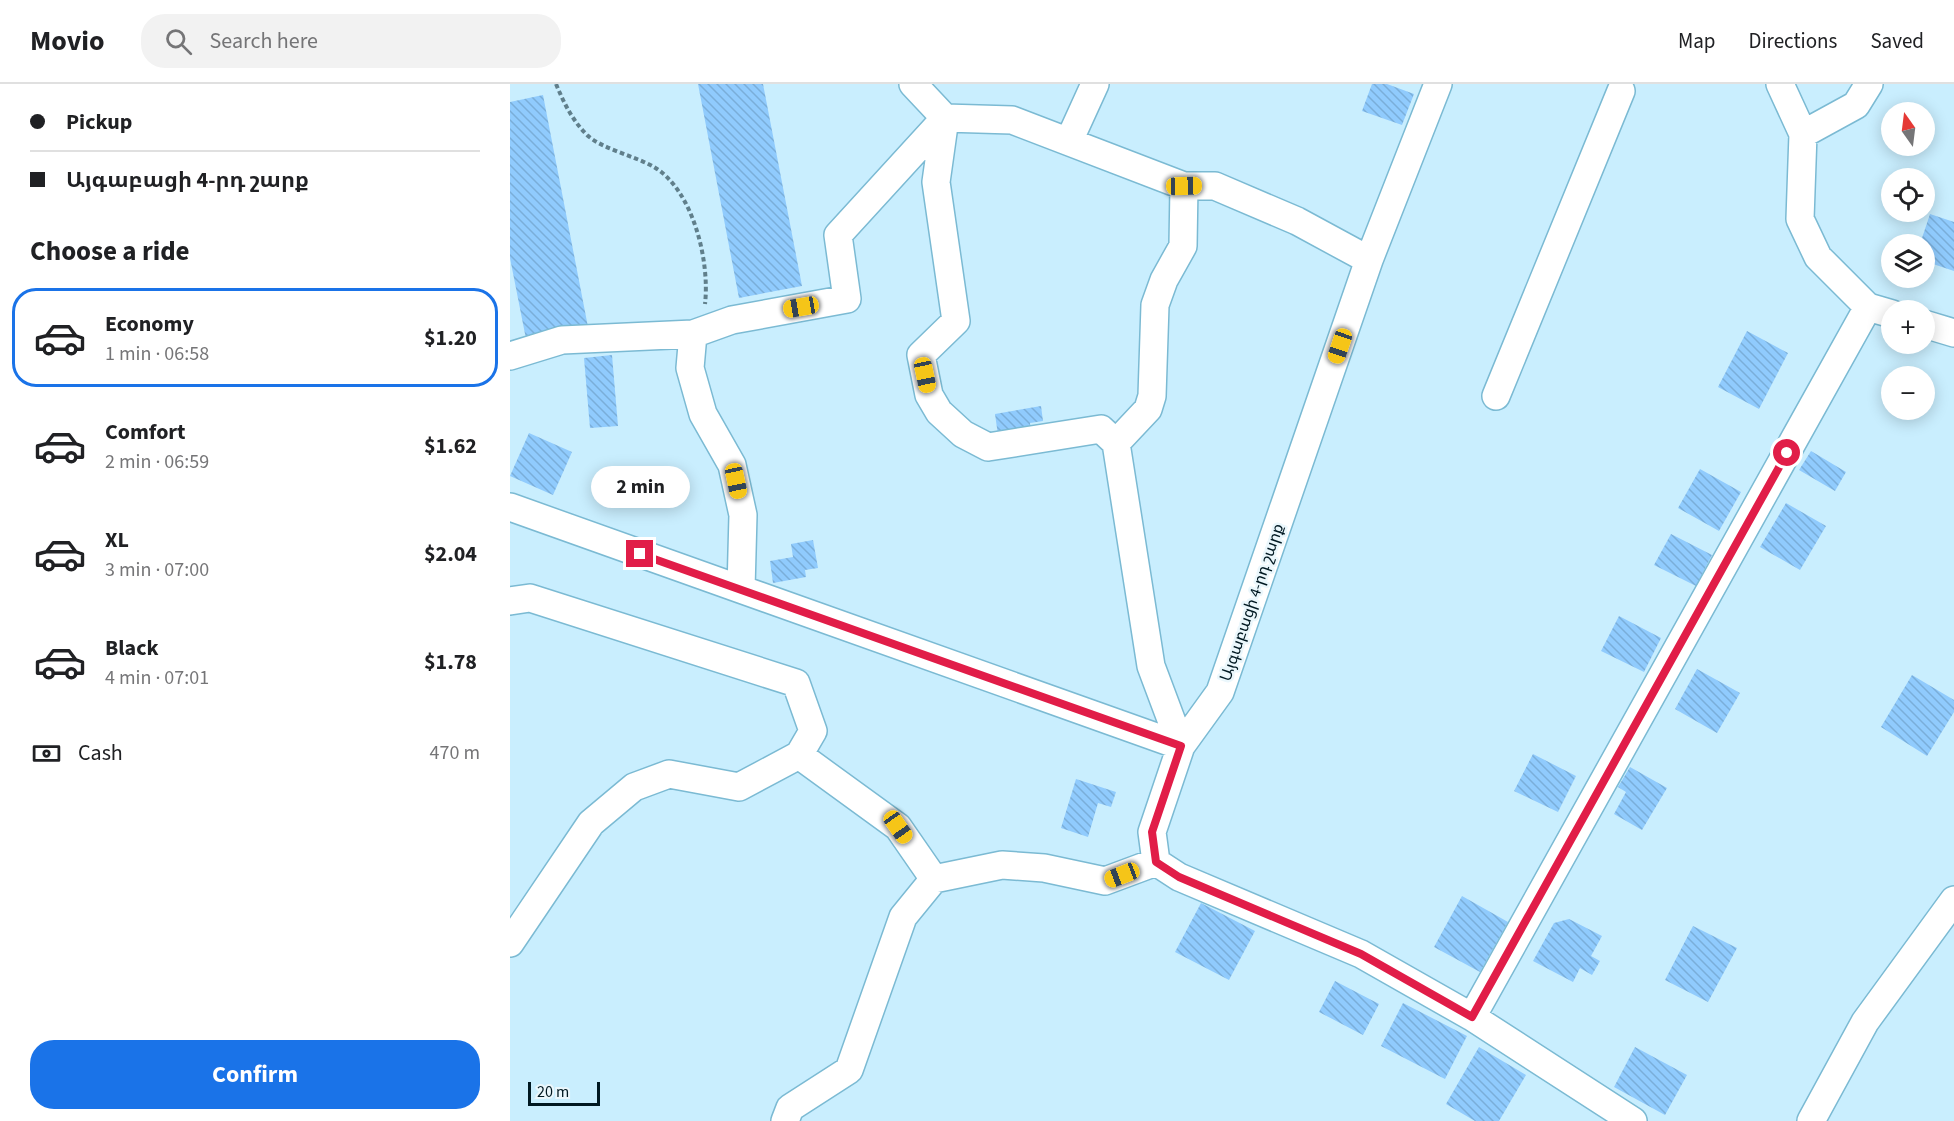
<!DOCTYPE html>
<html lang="en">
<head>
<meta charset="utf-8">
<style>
  body { margin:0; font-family:"Source Sans 3","Noto Sans Armenian",sans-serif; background:#f2f2f2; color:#202124; height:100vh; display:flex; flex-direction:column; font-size:22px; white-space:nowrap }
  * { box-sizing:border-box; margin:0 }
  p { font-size:20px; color:#757577 }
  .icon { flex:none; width:33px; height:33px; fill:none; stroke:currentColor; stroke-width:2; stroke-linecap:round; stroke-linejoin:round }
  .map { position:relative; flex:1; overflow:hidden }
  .sheet { display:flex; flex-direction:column; background:#fff; width:510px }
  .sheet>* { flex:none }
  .banner { display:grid; align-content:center; height:132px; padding:0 30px; background:#fff }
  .needle { width:39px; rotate:346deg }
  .tools { position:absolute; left:1371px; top:18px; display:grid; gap:12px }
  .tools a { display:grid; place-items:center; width:54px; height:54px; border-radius:50%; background:#fff; box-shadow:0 3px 15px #0003; font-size:30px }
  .scale { position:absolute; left:18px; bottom:15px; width:72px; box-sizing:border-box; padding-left:6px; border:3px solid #001821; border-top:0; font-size:16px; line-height:21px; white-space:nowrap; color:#001821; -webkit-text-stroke:4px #ebf7fc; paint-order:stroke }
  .end { position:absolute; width:27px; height:27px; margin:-14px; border:8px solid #e11d48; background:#fff; box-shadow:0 0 0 3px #fff }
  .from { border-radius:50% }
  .bubble { position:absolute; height:42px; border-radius:21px; background:#fff; box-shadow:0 3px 15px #0003; font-size:20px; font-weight:700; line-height:42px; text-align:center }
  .car { position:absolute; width:18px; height:36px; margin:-18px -9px; border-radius:8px; box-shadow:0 0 4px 2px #0007; background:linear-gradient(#f5c518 24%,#345 0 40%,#f5c518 0 76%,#345 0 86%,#f5c518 0) }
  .banner b { display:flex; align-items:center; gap:21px; height:57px; font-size:22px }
  .banner b+b { border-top:2px solid #e0e0e0 }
  .banner i { width:15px; height:15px; background:#202124 }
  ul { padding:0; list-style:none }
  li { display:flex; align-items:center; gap:18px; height:99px; margin:0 12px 9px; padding:0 18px; border:3px solid transparent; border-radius:24px }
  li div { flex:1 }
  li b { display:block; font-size:22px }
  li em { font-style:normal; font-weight:700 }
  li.selected { border-color:#1a73e8 }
  li>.icon { width:54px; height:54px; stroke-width:1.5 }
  h2 { padding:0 30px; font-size:27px; line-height:72px }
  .pay { display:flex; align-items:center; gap:15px; height:66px; padding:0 30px; font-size:22px }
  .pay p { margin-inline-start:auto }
  .primary-button { display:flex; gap:12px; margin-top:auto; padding:12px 30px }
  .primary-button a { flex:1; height:69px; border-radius:24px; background:#1a73e8; color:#fff; font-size:24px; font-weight:700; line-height:69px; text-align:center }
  header { display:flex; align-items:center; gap:36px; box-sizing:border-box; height:84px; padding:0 30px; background:#fff; border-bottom:2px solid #e0e0e0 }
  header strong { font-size:28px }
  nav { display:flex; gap:33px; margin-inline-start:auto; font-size:21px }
  .search { width:420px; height:54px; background:#f2f2f2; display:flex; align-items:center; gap:15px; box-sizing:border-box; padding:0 21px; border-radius:24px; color:#757577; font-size:22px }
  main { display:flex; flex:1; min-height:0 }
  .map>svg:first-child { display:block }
  .building { fill:url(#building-back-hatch) }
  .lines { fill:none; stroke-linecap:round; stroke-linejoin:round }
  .minor-casing { stroke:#7bbad3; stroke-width:30 }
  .path { stroke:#607f8b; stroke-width:4; stroke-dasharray:4.5 3; stroke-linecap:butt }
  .minor { stroke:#fff; stroke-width:27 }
  .route { stroke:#e11d48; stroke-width:8 }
  .labels { text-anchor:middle; stroke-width:5; stroke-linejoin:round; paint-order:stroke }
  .street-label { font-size:16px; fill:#001821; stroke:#ebf7fc }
</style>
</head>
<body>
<header>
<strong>Movio</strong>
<div class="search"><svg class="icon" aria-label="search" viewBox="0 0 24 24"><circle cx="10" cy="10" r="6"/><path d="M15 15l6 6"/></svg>Search here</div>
<nav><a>Map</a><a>Directions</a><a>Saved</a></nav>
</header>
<main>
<section class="sheet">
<div class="banner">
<b><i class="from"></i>Pickup</b>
<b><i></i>Այգաբացի 4-րդ շարք</b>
</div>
<h2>Choose a ride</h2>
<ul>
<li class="selected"><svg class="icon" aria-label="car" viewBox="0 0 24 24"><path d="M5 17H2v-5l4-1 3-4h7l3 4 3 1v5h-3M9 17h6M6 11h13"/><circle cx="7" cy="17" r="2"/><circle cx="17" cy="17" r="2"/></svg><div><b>Economy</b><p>1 min · 06:58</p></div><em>$1.20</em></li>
<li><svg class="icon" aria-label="car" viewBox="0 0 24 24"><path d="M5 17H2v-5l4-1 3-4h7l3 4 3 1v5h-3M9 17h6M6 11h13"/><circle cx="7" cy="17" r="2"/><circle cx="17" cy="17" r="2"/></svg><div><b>Comfort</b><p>2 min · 06:59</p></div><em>$1.62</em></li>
<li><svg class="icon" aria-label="car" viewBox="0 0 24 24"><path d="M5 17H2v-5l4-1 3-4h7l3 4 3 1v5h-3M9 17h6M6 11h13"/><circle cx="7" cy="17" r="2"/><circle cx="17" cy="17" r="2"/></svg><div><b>XL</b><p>3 min · 07:00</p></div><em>$2.04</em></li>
<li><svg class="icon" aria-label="car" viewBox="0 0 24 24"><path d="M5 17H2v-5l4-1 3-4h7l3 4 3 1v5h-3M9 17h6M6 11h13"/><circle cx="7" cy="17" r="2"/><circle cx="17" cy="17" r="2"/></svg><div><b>Black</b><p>4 min · 07:01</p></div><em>$1.78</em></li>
</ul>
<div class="pay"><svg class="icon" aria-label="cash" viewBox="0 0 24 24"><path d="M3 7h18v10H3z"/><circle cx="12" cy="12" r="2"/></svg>Cash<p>470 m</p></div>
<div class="primary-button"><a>Confirm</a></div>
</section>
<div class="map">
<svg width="1444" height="1037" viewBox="0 0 1444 1037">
  <defs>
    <pattern id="building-back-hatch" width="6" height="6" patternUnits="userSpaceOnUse" patternTransform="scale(1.5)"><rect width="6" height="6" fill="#90cbfd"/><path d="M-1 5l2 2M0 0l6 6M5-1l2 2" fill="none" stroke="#7aaed9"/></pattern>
  </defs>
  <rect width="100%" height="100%" fill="#c9eefe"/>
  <path class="building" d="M188,0H253L292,202L229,214Z
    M862,0H877L904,10L892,41L852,27Z
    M33,11L78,243L16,255L0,174V18Z
    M1420,130L1444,138V187L1414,177V160H1410Z
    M1237,247L1278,269L1249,325L1208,303Z
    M102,271L108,342L80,344L74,274Z
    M531,322L533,337L520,339L521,347L488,351L485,330Z
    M19,349L62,368L43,411L0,392Z
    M1301,367L1336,388L1325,407L1289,386Z
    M1190,385L1231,408L1209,447L1168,424Z
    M1276,419L1316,442L1290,486L1250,463Z
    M1161,450L1202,471L1186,502L1144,481Z
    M303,456L308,484L295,486L296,493L263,499L260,477L283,473L281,460Z
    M1109,532L1151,554L1134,588L1091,567Z
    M1187,585L1230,609L1207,649L1165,625Z
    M1402,591L1444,616V628L1417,672L1371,643Z
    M1023,670L1066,692L1048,728L1004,707Z
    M1120,683L1157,704L1132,746L1104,730L1116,708L1108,703Z
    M566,695L606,708L601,723L588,719L578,753L551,744Z
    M952,812L998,838L970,888L924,863Z
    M691,819L745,847L719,896L665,868Z
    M1059,835L1092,852L1081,872L1090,877L1082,891L1070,884L1063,898L1023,877L1044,839Z
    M1183,842L1227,864L1198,918L1155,896Z
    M825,897L869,920L853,951L809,928Z
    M893,919L957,952L935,995L871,962Z
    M969,963L1016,991L989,1037H965L936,1020Z
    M1125,963L1177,991L1155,1031L1104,1003Z"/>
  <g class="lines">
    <defs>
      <path id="minor" d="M403,0L435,34L502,36L674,102H705L787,137L859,176
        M1270,0L1293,50L1290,135L1308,173L1358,223L1382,230
        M435,34L426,98L446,237L411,271L419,311L429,328L453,350L478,363L591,345L606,359L641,582L671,662L642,748L646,778L669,793L851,870L962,933L1123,1037
        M1293,50L1346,21L1359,0
        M559,57L585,0
        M1414,240L1444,249
        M0,272L52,256L183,250
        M986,312L1111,7
        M606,359L638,325L642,312L645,221L654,196L673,162L674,102
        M0,423L671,662L710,608L859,176L928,0
        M231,505L233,431L222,381L193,330L180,284L183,250L222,236L337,215L328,151L435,34
        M0,517L20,514L286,599L303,647L289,671L229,703L159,690L124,703L81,739L0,859
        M424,795L492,781L534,784L595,797L646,778
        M962,933L1358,223
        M275,1037L280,1024L339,986L393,833L424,795L388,743L289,671
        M1301,1037L1355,938L1444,816"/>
    </defs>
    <use href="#minor" class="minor-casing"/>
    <path class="path" d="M46,0C54,19 62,36 77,51C92,65 125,72 144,83C183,106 200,177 195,220"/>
    <use href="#minor" class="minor"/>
  </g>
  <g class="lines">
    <path class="route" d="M130,470L671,662L642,748L646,778L669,793L851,870L962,933L1277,369"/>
  </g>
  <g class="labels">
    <g class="street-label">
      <text transform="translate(741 518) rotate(-71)" y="6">Այգաբացի 4-րդ շարք</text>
    </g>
  </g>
</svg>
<div class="tools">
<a><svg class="needle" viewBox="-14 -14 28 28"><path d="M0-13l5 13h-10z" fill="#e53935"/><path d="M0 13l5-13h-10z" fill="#757577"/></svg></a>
<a><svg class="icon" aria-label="locate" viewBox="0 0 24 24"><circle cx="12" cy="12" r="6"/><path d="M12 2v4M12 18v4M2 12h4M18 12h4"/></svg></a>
<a><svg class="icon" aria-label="layers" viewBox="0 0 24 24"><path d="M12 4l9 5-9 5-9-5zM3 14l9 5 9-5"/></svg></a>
<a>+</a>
<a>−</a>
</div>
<div class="scale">20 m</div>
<i class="end from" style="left:1277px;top:369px"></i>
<i class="end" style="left:130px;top:470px"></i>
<div class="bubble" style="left:81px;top:382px;width:99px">2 min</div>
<i class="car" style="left:674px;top:102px;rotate:89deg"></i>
<i class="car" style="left:291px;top:223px;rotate:260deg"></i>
<i class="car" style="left:830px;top:262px;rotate:199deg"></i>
<i class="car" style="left:415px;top:291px;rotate:168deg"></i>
<i class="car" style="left:226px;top:397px;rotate:168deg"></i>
<i class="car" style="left:388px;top:743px;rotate:145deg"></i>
<i class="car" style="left:612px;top:791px;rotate:249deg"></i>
</div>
</main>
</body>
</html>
